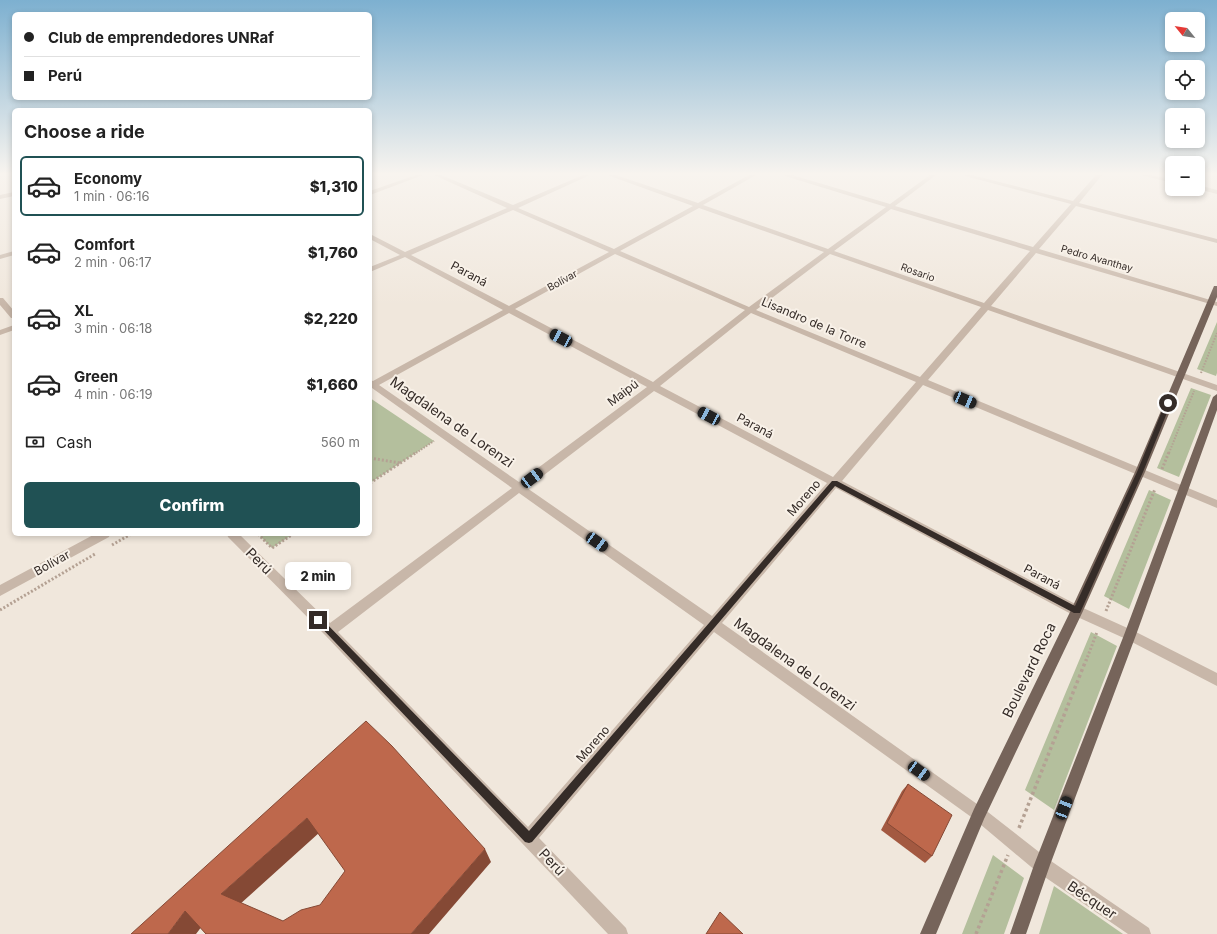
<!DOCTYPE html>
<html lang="en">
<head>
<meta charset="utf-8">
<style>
  body { margin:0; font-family:Inter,sans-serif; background:#f6f6f6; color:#222; height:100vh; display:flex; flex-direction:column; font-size:15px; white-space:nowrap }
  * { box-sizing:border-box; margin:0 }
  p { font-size:13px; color:#767676 }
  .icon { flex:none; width:22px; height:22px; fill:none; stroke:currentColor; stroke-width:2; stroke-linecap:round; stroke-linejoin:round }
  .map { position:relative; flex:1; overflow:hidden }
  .drawer { position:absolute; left:12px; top:108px; width:360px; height:428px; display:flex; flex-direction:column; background:#fff; border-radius:6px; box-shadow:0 2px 6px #0003 }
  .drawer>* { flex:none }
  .banner { position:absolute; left:12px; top:12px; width:360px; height:88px; border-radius:6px; box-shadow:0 2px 6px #0003; display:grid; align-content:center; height:88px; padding:0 12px; background:#fff }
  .needle { width:26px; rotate:300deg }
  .fabs { position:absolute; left:1165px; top:12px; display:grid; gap:8px }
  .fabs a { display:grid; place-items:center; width:40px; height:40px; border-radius:6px; background:#fff; box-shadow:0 2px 6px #0003; font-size:20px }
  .end { position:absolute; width:18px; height:18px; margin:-9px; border:5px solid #352c28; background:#fff; box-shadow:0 0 0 2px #fff }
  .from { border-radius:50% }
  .bubble { position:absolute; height:28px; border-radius:6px; background:#fff; box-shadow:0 2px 6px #0003; font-size:13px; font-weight:800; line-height:28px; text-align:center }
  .car { position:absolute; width:12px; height:24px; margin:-12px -6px; border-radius:5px; box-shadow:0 0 3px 1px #0007; background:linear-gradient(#222 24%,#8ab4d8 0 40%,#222 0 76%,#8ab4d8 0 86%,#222 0) }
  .banner b { display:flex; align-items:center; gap:14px; height:38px; font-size:15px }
  .banner b+b { border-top:1px solid #e0e0e0 }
  .banner i { width:10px; height:10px; background:#222 }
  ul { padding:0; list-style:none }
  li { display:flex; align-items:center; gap:12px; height:60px; margin:0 8px 6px; padding:0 4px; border:2px solid transparent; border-radius:6px }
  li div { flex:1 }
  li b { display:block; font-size:15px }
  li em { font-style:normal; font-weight:800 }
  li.on { border-color:#205154 }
  li>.icon { width:36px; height:36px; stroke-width:1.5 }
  h2 { padding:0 12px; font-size:18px; line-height:48px }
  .pay { display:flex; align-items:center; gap:10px; height:44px; padding:0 12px; font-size:15px }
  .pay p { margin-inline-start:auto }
  .primary-button { display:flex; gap:8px; margin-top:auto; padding:8px 12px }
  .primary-button a { flex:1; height:46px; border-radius:6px; background:#205154; color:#fff; font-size:16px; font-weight:800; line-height:46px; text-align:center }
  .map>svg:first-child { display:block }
  .green { fill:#b4bf9d }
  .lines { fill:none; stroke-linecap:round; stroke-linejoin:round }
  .path-far2 { stroke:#b4a193; stroke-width:2; stroke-dasharray:1.5 1.5; stroke-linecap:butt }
  .path-far1 { stroke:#b4a193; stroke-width:3; stroke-dasharray:2 2; stroke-linecap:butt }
  .path { stroke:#b4a193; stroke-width:3.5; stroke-dasharray:3 3; stroke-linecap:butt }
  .minor { fill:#c8b7a9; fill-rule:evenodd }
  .major { fill:#76645a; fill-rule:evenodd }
  .wall { fill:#a35941 }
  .shaded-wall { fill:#854935 }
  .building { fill:#be684c; stroke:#854935; fill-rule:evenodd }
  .route { fill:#352c28 }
  .labels { text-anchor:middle; stroke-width:4; stroke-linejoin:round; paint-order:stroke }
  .far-street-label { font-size:10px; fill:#352c28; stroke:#f8f1e8 }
  .street-label { font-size:12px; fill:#352c28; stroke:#f8f1e8 }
  .near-street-label { font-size:14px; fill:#352c28; stroke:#f8f1e8 }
</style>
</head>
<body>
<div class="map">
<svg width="1217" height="934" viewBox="0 0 1217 934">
  <rect width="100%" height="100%" fill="#f0e7dc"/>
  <path class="green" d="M1217,322V373L1216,376L1197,369Z
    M1191,388L1211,395L1179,477L1157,468Z
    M370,398L434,441L370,483Z
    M1149,490L1171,500L1129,609L1104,596Z
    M258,534H293L272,548Z
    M1091,632L1117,646L1054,810L1025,790Z
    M993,855L1024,878L1004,934H962Z
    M1054,886L1123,934H1039Z"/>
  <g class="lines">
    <path class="path-far2" d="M1201,373L1217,333
      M416,453L434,441
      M1169,453L1194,391"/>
    <path class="path-far1" d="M370,458L400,463
      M1162,469L1169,452
      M370,483L417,452
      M258,534L272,548L293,534
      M112,545L131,534
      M0,610L95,554
      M1106,611L1155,489
      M1086,661L1097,632"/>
    <path class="path" d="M1019,828L1086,660
      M976,934L1008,855"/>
    <path class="minor" d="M416,175H423L370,195V191Z
      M434,175H441L513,205L583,175H590L518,208L614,249L693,206L610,176L609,175H616L698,203L749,175H756L703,205L828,249L886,207L785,176L784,175H792L890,204L930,175H936L895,206L1033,247L1071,204L965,176L964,175H972L1073,201L1096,175H1102L1079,203L1217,239V243L1076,206L1039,249L1217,302V306L1036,253L991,306L1217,385V391L988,310L928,380L1217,500V508L923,385L842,481L1081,607L1134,631L1217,673V686L1126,639L1073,615L836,488L722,623L984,809L1048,859L1149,928L1151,934H1128L1036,871L974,819L714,632L539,838L626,928L628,934H608L325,635L228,537L227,534H239L330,623L512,488L372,388L370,389V380L373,381L503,310L405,257L370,272V267L400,255L370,239V234L405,252L507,208ZM699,208L824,252L749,307L620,251ZM891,209L1030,251L984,303L834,251ZM513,210L609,252L509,306L411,255ZM615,254L745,310L653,382L515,309ZM830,254L981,307L920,377L756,310ZM509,313L647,387L519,482L379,385ZM751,313L916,382L833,477L660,386ZM654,391L827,483L712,616L527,488ZM519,493L704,625L528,827L338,632Z
      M1141,175H1150L1172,179V183Z
      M1198,185L1217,190V194L1198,189Z
      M14,192V196L0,199V195Z
      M14,251V255L0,259V255Z
      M0,298H3L14,311V318H11L0,305Z
      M14,325V330L0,335V330Z
      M95,534H110L109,537L0,596V585Z"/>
    <path class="major" d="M1214,286H1217V297L1145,472L1083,611L984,819L936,934H920L974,809L1071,610L1135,472Z
      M1217,394V410L1136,635L1050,865L1026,934H1010L1034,865L1124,635L1213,397Z"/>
  </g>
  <path class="wall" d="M908,784L932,856L925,863L881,830L902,791Z"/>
  <path class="shaded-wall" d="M307,818L320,832L239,905L221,894Z
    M485,849L491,862L429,934H411Z
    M185,911L205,922L196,934H168Z"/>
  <path class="building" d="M366,721L392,746L485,849L411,934H206L185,911L168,934H131ZM307,818L345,871L320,905L301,910L283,921L221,894Z
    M908,784L952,815L932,856L887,823Z
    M720,912L743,934H706Z"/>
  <linearGradient id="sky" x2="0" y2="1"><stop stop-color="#7db0d0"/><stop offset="0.57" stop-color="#f8f4ef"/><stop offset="1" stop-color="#f8f4ef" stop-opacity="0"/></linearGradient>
  <rect width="1217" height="305" fill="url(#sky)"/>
  <path class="route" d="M1166,401L1171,403L1143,472L1080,613H1074L835,486L532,842L529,843L525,842L314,620L318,617L321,618L529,831L832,481H837L1075,606L1137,472Z"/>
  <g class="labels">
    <g class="far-street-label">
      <text transform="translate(1097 258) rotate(16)" y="4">Pedro Avanthay</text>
      <text transform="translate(918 272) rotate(20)" y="4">Rosario</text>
      <text transform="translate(562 280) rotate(-29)" y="4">Bolívar</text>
    </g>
    <g class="street-label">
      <text transform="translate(469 274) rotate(28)" y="4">Paraná</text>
      <text transform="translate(814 323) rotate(23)" y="4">Lisandro de la Torre</text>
      <text transform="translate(623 393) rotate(-37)" y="4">Maipú</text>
      <text transform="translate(755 426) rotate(28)" y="4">Paraná</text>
      <text transform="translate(804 498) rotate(-49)" y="4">Moreno</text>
      <text transform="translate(52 563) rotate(-29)" y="4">Bolívar</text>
      <text transform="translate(1042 577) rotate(28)" y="4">Paraná</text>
      <text transform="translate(593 744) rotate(-49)" y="4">Moreno</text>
    </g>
    <g class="near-street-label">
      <text transform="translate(452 422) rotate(35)" y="5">Magdalena de Lorenzi</text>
      <text transform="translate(259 561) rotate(45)" y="5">Perú</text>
      <text transform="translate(795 664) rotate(36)" y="5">Magdalena de Lorenzi</text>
      <text transform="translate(1029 670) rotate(-64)" y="5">Boulevard Roca</text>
      <text transform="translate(552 862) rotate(47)" y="5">Perú</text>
      <text transform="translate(1092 900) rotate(34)" y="5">Bécquer</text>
    </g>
  </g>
</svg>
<div class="fabs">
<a><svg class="needle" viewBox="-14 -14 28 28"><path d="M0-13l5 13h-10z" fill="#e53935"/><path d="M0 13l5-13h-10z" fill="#767676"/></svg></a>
<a><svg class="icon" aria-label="locate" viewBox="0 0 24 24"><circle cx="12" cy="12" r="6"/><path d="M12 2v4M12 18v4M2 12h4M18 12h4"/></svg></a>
<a>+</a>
<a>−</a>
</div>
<i class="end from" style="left:1168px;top:403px"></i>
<i class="end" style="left:318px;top:620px"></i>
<div class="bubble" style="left:285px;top:562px;width:66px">2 min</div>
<i class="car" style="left:561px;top:338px;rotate:298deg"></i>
<i class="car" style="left:965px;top:400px;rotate:113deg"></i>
<i class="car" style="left:709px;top:416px;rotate:298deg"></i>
<i class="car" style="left:532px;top:478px;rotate:53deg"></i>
<i class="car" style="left:597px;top:542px;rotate:125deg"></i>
<i class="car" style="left:919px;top:771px;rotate:126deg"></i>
<i class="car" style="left:1064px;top:808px;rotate:21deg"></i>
<div class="banner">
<b><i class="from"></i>Club de emprendedores UNRaf</b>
<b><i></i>Perú</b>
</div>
<section class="drawer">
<h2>Choose a ride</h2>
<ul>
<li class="on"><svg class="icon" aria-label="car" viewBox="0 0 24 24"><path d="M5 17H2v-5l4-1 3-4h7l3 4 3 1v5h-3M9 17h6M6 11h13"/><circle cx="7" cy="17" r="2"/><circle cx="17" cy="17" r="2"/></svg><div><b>Economy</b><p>1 min · 06:16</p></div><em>$1,310</em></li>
<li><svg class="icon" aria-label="car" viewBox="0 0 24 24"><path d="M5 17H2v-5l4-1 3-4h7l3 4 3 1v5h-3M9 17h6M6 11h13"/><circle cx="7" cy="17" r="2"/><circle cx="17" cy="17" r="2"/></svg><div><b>Comfort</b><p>2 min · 06:17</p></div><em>$1,760</em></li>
<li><svg class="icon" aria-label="car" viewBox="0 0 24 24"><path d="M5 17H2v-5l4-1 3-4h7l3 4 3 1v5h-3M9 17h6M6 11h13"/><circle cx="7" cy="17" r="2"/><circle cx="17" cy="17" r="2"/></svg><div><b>XL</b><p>3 min · 06:18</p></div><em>$2,220</em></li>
<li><svg class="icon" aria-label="car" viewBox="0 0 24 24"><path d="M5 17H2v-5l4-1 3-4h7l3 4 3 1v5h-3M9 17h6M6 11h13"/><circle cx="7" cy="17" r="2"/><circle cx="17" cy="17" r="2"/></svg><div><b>Green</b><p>4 min · 06:19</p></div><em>$1,660</em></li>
</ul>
<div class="pay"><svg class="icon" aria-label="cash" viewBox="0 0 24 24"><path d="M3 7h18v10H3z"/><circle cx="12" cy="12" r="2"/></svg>Cash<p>560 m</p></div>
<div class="primary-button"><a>Confirm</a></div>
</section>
</div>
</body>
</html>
